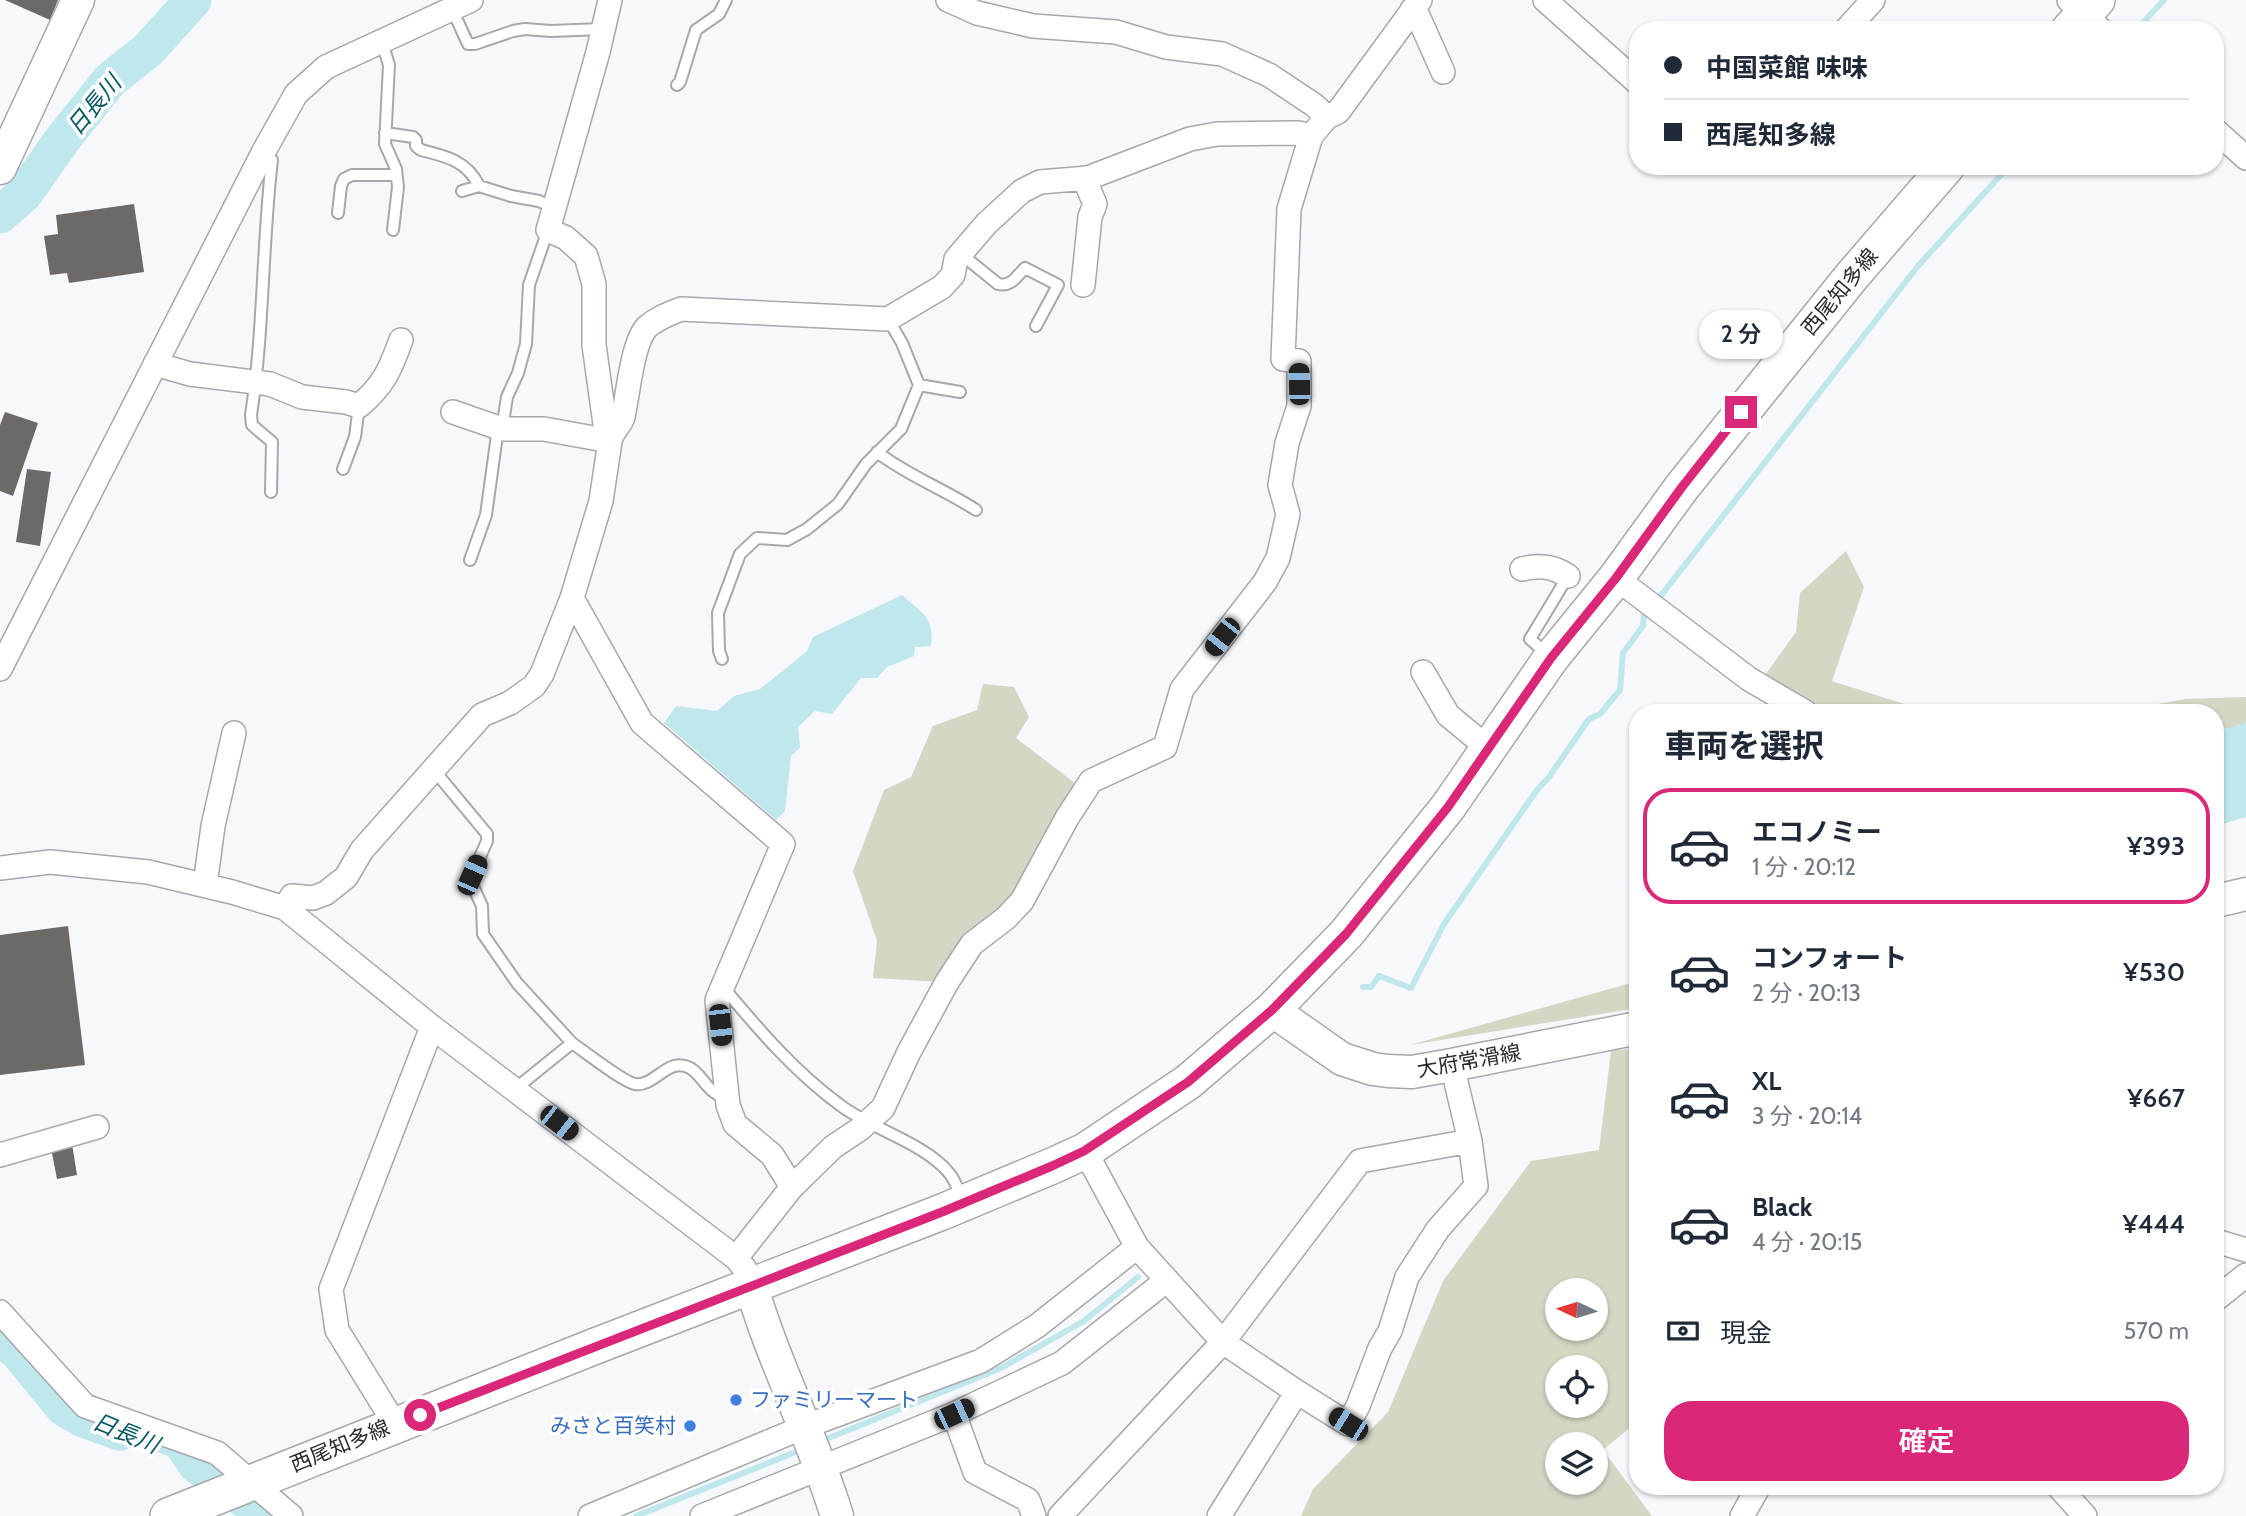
<!DOCTYPE html>
<html lang="ja">
<head>
<meta charset="utf-8">
<style>
  body { margin:0; font-family:Cabin,"Noto Sans JP",sans-serif; background:#f6f6f7; color:#1f2937; height:100vh; display:flex; flex-direction:column; font-size:26px; white-space:nowrap }
  * { box-sizing:border-box; margin:0 }
  p { font-size:23px; color:#747a83 }
  .icon { flex:none; width:38px; height:38px; fill:none; stroke:currentColor; stroke-width:2; stroke-linecap:round; stroke-linejoin:round }
  .map { position:relative; flex:1; overflow:hidden }
  .sheet { position:absolute; left:1629px; top:704px; width:595px; height:791px; display:flex; flex-direction:column; background:#fff; border-radius:28px; box-shadow:0 2px 5px #0004 }
  .sheet>* { flex:none }
  .top-card { position:absolute; left:1629px; top:21px; width:595px; height:154px; border-radius:28px; box-shadow:0 2px 5px #0004; display:grid; align-content:center; height:154px; padding:0 35px; background:#fff }
  .needle { width:46px; rotate:274deg }
  .tools { position:absolute; left:1545px; top:1278px; display:grid; gap:14px }
  .tools a { display:grid; place-items:center; width:63px; height:63px; border-radius:50%; background:#fff; box-shadow:0 2px 5px #0004; font-size:35px }
  .end { position:absolute; width:32px; height:32px; margin:-16px; border:9px solid #db2777; background:#fff; box-shadow:0 0 0 4px #fff }
  .from { border-radius:50% }
  .bubble { position:absolute; height:49px; border-radius:24px; background:#fff; box-shadow:0 2px 5px #0004; font-size:23px; font-weight:600; line-height:49px; text-align:center }
  .car { position:absolute; width:21px; height:42px; margin:-21px -10px; border-radius:9px; box-shadow:0 0 5px 2px #0007; background:linear-gradient(#222 24%,#8ab4d8 0 40%,#222 0 76%,#8ab4d8 0 86%,#222 0) }
  .top-card b { display:flex; align-items:center; gap:24px; height:66px; font-size:26px }
  .top-card b+b { border-top:2px solid #e0e1e3 }
  .top-card i { width:18px; height:18px; background:#1f2937 }
  ul { padding:0; list-style:none }
  li { display:flex; align-items:center; gap:21px; height:116px; margin:0 14px 10px; padding:0 21px; border:4px solid transparent; border-radius:28px }
  li div { flex:1 }
  li b { display:block; font-size:26px }
  li em { font-style:normal; font-weight:600 }
  li.current { border-color:#db2777 }
  li>.icon { width:63px; height:63px; stroke-width:1.5 }
  h2 { padding:0 35px; font-size:32px; line-height:84px }
  .pay { display:flex; align-items:center; gap:18px; height:77px; padding:0 35px; font-size:26px }
  .pay p { margin-inline-start:auto }
  .action { display:flex; gap:14px; margin-top:auto; padding:14px 35px }
  .action a { flex:1; height:80px; border-radius:28px; background:#db2777; color:#fff; font-size:28px; font-weight:600; line-height:80px; text-align:center }
  .map>svg:first-child { display:block }
  .green { fill:#d2d8c3; fill-rule:evenodd }
  .water { fill:#c0e8ec }
  .lines { fill:none; stroke-linecap:round; stroke-linejoin:round }
  .stream { stroke:#c0e8ec; stroke-width:6 }
  .river { stroke:#c0e8ec; stroke-width:37 }
  .building { fill:#6c6967 }
  .lane-casing { stroke:#a7a8ac; stroke-width:14 }
  .street-casing { stroke:#a7a8ac; stroke-width:26 }
  .secondary-casing { stroke:#a7a8ac; stroke-width:35 }
  .primary-casing { stroke:#a7a8ac; stroke-width:38 }
  .lane { stroke:#fff; stroke-width:10 }
  .street { stroke:#fff; stroke-width:23 }
  .secondary { stroke:#fff; stroke-width:32 }
  .primary { stroke:#fff; stroke-width:35 }
  .route { stroke:#db2777; stroke-width:9 }
  .shop-dot { fill:#3f7fe0; stroke:#fff; stroke-width:2.5 }
  .labels { text-anchor:middle; stroke-width:7; stroke-linejoin:round; paint-order:stroke }
  .street-label { font-size:21px; fill:#2a2a2c; stroke:#fff }
  .shop-label { font-size:21px; fill:#366cbe; stroke:#fff; text-anchor:start }
  .water-label { font-size:23px; font-style:italic; fill:#00585f; stroke:#fff }
</style>
</head>
<body>
<div class="map">
<svg width="2246" height="1516" viewBox="0 0 2246 1516">
  <rect width="100%" height="100%" fill="#f6f8fb"/>
  <path class="green" d="M1846,551L1864,587L1832,681L1929,712H1795L1760,682L1796,632L1800,593Z
    M983,684L1014,687L1029,717L1016,738L1080,787L1035,895L941,982L873,978L877,941L853,871L884,790L911,777L933,726L977,710Z
    M2246,697V728L2216,737V712H2115L2185,699Z
    M1638,981V1008L1410,1045Z
    M1638,1048V1421L1603,1450L1652,1516H1301L1313,1489L1388,1412L1443,1281L1531,1161L1599,1150L1611,1051ZM1558,1290H1596V1328H1558ZM1558,1367H1596V1405H1558ZM1558,1444H1596V1482H1558Z"/>
  <path class="water" d="M902,595C922,613 935,617 931,646L915,647L914,656L887,667L877,678H861L832,714L815,711L798,727L800,748L791,756L785,811L776,820L664,723L676,706L717,711L734,696L760,689L807,651L813,637Z
    M2246,722V817L2216,826V729L2233,727Z
    M74,1410L215,1461L260,1503L270,1516H236L183,1478L168,1456L69,1421Z"/>
  <g class="lines">
    <path class="stream" d="M2136,30L2164,0
      M1363,987H1371L1379,976L1411,988L1444,924L1537,790L1549,777L1589,719L1600,714L1620,690L1623,653L1643,626L1644,614L1663,593L1918,266L2009,166
      M819,1442L1001,1368L1084,1321L1138,1277
      M636,1516L803,1449"/>
    <path class="river" d="M0,215L24,194L62,140L110,80L148,50L193,0
      M0,1338L18,1352L64,1408L83,1419L120,1432"/>
  </g>
  <path class="building" d="M5,0H58L50,20Z
    M134,204L144,272L69,283L67,273L50,275L44,236L58,234L56,215Z
    M5,412L38,423L13,496L0,491V425Z
    M27,469L51,472L40,546L16,542Z
    M68,926L85,1065L0,1075V935Z
    M72,1144L77,1175L57,1179L51,1148Z"/>
  <g class="lines">
    <defs>
      <path id="lane" d="M452,9L468,44H475L513,31L525,29L551,31L602,29
        M382,42L389,65L385,144L396,169L398,187L393,230
        M677,85L680,82L696,30L719,14L726,0
        M385,133L413,137L416,140V146L421,150C446,156 467,161 479,186
        M264,152L272,160C262,245 264,330 251,415L252,425L272,442L271,492
        M462,191L479,186L511,196L539,201L554,208
        M338,213L341,186L344,179L352,175H396
        M961,254L998,284C1011,287 1016,277 1025,268L1058,285L1036,326
        M888,319L902,343L919,385L960,392
        M502,429L507,397L518,373L526,344L529,285L548,230
        M877,452C908,476 944,489 976,510
        M343,469L355,437L359,406
        M470,560L486,515L498,428
        M1547,654L1530,639L1568,576
        M722,659L719,651L718,613L740,554L757,538L787,540L807,529L838,504L866,464L901,429L919,385
        M433,769L487,834V841L472,875V884L482,906L483,934L517,983L572,1043L515,1089
        M723,987C759,1030 795,1072 840,1105C871,1129 925,1143 949,1173C955,1180 958,1189 961,1197
        M572,1043C584,1051 623,1082 635,1084C655,1087 668,1056 690,1068C704,1076 706,1093 727,1098"/>
      <path id="street" d="M610,0L598,52L548,230L566,238L586,256L594,284V345L605,424L612,432
        M948,0L977,13L1033,26L1116,32L1166,47L1222,54L1269,75L1314,105L1327,117
        M1545,0L1638,83
        M2069,0L2101,30
        M1412,10L1418,16L1443,72
        M1846,30L1873,0
        M2216,131L2246,158
        M1083,285L1090,217L1095,204L1084,178
        M155,364L190,374L270,384L302,397L346,402L359,406C384,385 390,370 401,340
        M453,412L502,429H544L610,441
        M1522,569C1539,565 1553,566 1568,576
        M1616,578L1749,679L1805,712
        M572,598L642,723L783,844L717,1000L728,1105L735,1124L772,1155L792,1187
        M0,669L264,151L296,94L326,67L471,0
        M1423,672L1448,715L1489,749
        M0,868L50,862L148,872L232,892L285,908L432,1027L736,1258L745,1269
        M205,885L213,826L234,733
        M285,908L292,896L313,898L326,893L346,877L362,850L482,715L510,703L534,686L542,674L572,598L601,501L610,441C612,431 620,426 623,417C628,395 632,343 647,327C657,318 669,314 681,309L888,319L942,287L953,275L956,259L987,223L1022,191L1040,182L1088,178L1190,139L1217,134L1298,133L1311,136
        M1085,1151L1137,1247L1223,1342L1297,1392L1348,1424L1358,1406L1380,1348L1390,1331L1407,1277L1438,1229L1476,1186L1470,1141L1452,1065
        M0,1155L97,1127
        M2216,1241L2246,1250
        M736,1258L792,1187L833,1147L860,1129L883,1108L909,1052L947,982L972,944L1006,918L1022,901L1067,818L1091,781L1165,747L1182,689L1265,582L1278,558L1288,514L1280,485L1287,443L1299,406V361L1283,359L1289,209L1311,136L1327,117L1338,112L1420,0
        M2216,1299L2246,1275
        M0,1312L85,1406L217,1453L291,1516
        M954,1414L975,1472L1028,1500L1034,1516
        M395,1424L337,1330L331,1289L432,1027
        M2058,1486L2085,1516
        M590,1516L804,1427L981,1361L1037,1326L1137,1247
        M702,1516L954,1414L1062,1363L1167,1280
        M1060,1516L1223,1342L1360,1161L1470,1141
        M1219,1516L1297,1392
        M1742,1516L1759,1486"/>
      <path id="secondary" d="M0,168L78,0
        M2216,901L2246,894
        M1272,1010L1342,1059L1373,1069L1388,1071L1412,1072L1452,1065L1638,1028
        M751,1285C774,1364 813,1437 837,1516"/>
      <path id="primary" d="M2069,30L2097,0
        M168,1516L593,1347L942,1212L1052,1166L1085,1151L1188,1082L1272,1010L1346,934L1448,807L1551,658L1616,578L1682,487L1852,276L1947,166"/>
    </defs>
    <use href="#lane" class="lane-casing"/>
    <use href="#street" class="street-casing"/>
    <use href="#secondary" class="secondary-casing"/>
    <use href="#primary" class="primary-casing"/>
    <use href="#lane" class="lane"/>
    <use href="#street" class="street"/>
    <use href="#secondary" class="secondary"/>
    <use href="#primary" class="primary"/>
  </g>
  <g class="lines">
    <path class="route" d="M420,1415L942,1212L1052,1166L1084,1151L1188,1082L1272,1010L1346,934L1448,807L1551,658L1616,578L1682,487L1741,412"/>
  </g>
  <g class="shop-dot">
    <circle cx="736" cy="1400" r="7"/>
    <circle cx="690" cy="1426" r="7"/>
  </g>
  <g class="labels">
    <g class="street-label">
      <text transform="translate(1840 292) rotate(-50)" y="7">西尾知多線</text>
      <text transform="translate(1469 1061) rotate(-10)" y="7">大府常滑線</text>
      <text transform="translate(340 1446) rotate(-22)" y="7">西尾知多線</text>
    </g>
    <g class="shop-label">
      <text x="750" y="1407">ファミリーマート</text>
      <text x="676" y="1433" text-anchor="end">みさと百笑村</text>
    </g>
    <g class="water-label">
      <text transform="translate(94 105) rotate(-50)" y="8">日長川</text>
      <text transform="translate(126 1433) rotate(22)" y="8">日長川</text>
    </g>
  </g>
</svg>
<div class="tools">
<a><svg class="needle" viewBox="-14 -14 28 28"><path d="M0-13l5 13h-10z" fill="#e53935"/><path d="M0 13l5-13h-10z" fill="#747a83"/></svg></a>
<a><svg class="icon" aria-label="locate" viewBox="0 0 24 24"><circle cx="12" cy="12" r="6"/><path d="M12 2v4M12 18v4M2 12h4M18 12h4"/></svg></a>
<a><svg class="icon" aria-label="layers" viewBox="0 0 24 24"><path d="M12 4l9 5-9 5-9-5zM3 14l9 5 9-5"/></svg></a>
</div>
<i class="end from" style="left:420px;top:1415px"></i>
<i class="end" style="left:1741px;top:412px"></i>
<div class="bubble" style="left:1699px;top:310px;width:84px">2 分</div>
<i class="car" style="left:1299px;top:384px;rotate:359deg"></i>
<i class="car" style="left:1222px;top:637px;rotate:218deg"></i>
<i class="car" style="left:472px;top:875px;rotate:24deg"></i>
<i class="car" style="left:720px;top:1025px;rotate:174deg"></i>
<i class="car" style="left:559px;top:1123px;rotate:128deg"></i>
<i class="car" style="left:954px;top:1414px;rotate:65deg"></i>
<i class="car" style="left:1348px;top:1424px;rotate:302deg"></i>
<div class="top-card">
<b><i class="from"></i>中国菜館 味味</b>
<b><i></i>西尾知多線</b>
</div>
<section class="sheet">
<h2>車両を選択</h2>
<ul>
<li class="current"><svg class="icon" aria-label="car" viewBox="0 0 24 24"><path d="M5 17H2v-5l4-1 3-4h7l3 4 3 1v5h-3M9 17h6M6 11h13"/><circle cx="7" cy="17" r="2"/><circle cx="17" cy="17" r="2"/></svg><div><b>エコノミー</b><p>1 分 · 20:12</p></div><em>¥393</em></li>
<li><svg class="icon" aria-label="car" viewBox="0 0 24 24"><path d="M5 17H2v-5l4-1 3-4h7l3 4 3 1v5h-3M9 17h6M6 11h13"/><circle cx="7" cy="17" r="2"/><circle cx="17" cy="17" r="2"/></svg><div><b>コンフォート</b><p>2 分 · 20:13</p></div><em>¥530</em></li>
<li><svg class="icon" aria-label="car" viewBox="0 0 24 24"><path d="M5 17H2v-5l4-1 3-4h7l3 4 3 1v5h-3M9 17h6M6 11h13"/><circle cx="7" cy="17" r="2"/><circle cx="17" cy="17" r="2"/></svg><div><b>XL</b><p>3 分 · 20:14</p></div><em>¥667</em></li>
<li><svg class="icon" aria-label="car" viewBox="0 0 24 24"><path d="M5 17H2v-5l4-1 3-4h7l3 4 3 1v5h-3M9 17h6M6 11h13"/><circle cx="7" cy="17" r="2"/><circle cx="17" cy="17" r="2"/></svg><div><b>Black</b><p>4 分 · 20:15</p></div><em>¥444</em></li>
</ul>
<div class="pay"><svg class="icon" aria-label="cash" viewBox="0 0 24 24"><path d="M3 7h18v10H3z"/><circle cx="12" cy="12" r="2"/></svg>現金<p>570 m</p></div>
<div class="action"><a>確定</a></div>
</section>
</div>
</body>
</html>
